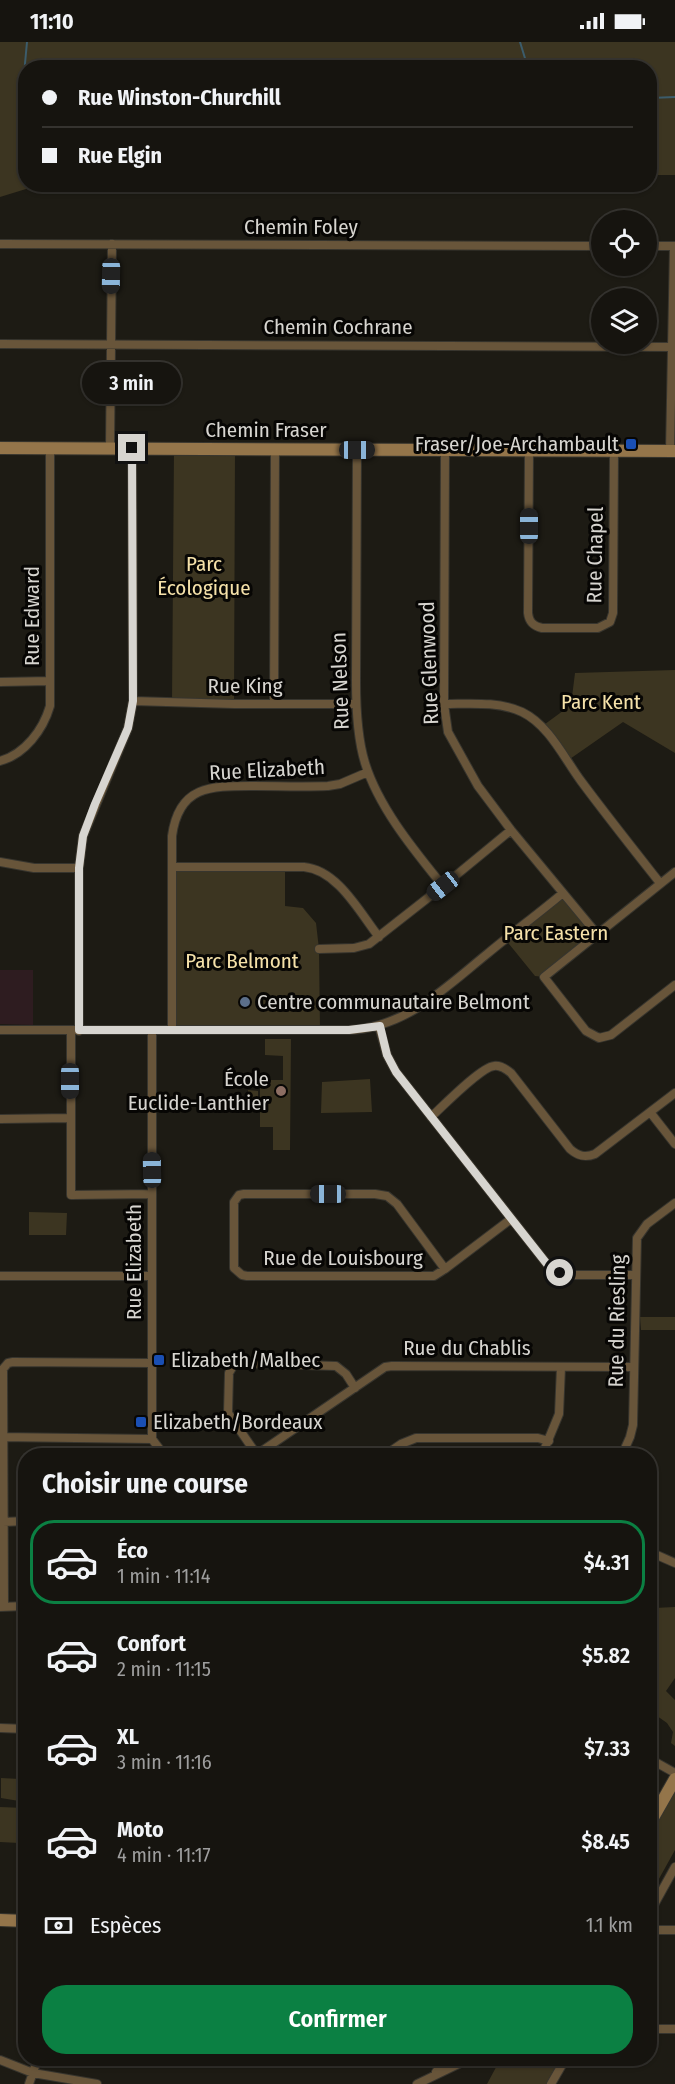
<!DOCTYPE html>
<html lang="fr">
<head>
<meta charset="utf-8">
<style>
  body { margin:0; font-family:"Fira Sans Condensed",sans-serif; background:#1f1d18; color:#f1f3f6; height:100vh; display:flex; flex-direction:column; font-size:22px; white-space:nowrap }
  * { box-sizing:border-box; margin:0 }
  p { font-size:20px; color:#9e9e9e }
  .icon { flex:none; width:33px; height:33px; fill:none; stroke:currentColor; stroke-width:2; stroke-linecap:round; stroke-linejoin:round }
  .map { position:relative; flex:1; overflow:hidden }
  .details { position:absolute; left:18px; top:1406px; width:639px; height:618px; display:flex; flex-direction:column; background:#16140f; border-radius:24px; box-shadow:0 2px 4px #0004,0 0 0 2px #35332f }
  .details>* { flex:none }
  .hud { position:absolute; left:18px; top:18px; width:639px; height:132px; border-radius:24px; box-shadow:0 2px 4px #0004,0 0 0 2px #35332f; display:grid; align-content:center; height:132px; padding:0 24px; background:#16140f }
  .controls { position:absolute; left:591px; top:168px; display:grid; gap:12px }
  .controls a { display:grid; place-items:center; width:66px; height:66px; border-radius:50%; background:#16140f; box-shadow:0 2px 4px #0004,0 0 0 2px #35332f; font-size:30px }
  .end { position:absolute; width:27px; height:27px; margin:-14px; border:8px solid #d7d5d0; background:#111; box-shadow:0 0 0 3px #111 }
  .from { border-radius:50% }
  .bubble { position:absolute; height:42px; border-radius:21px; background:#16140f; box-shadow:0 2px 4px #0004,0 0 0 2px #35332f; font-size:20px; font-weight:600; line-height:42px; text-align:center }
  .car { position:absolute; width:18px; height:36px; margin:-18px -9px; border-radius:8px; box-shadow:0 0 4px 2px #0007; background:linear-gradient(#222 24%,#8ab4d8 0 40%,#222 0 76%,#8ab4d8 0 86%,#222 0) }
  .hud b { display:flex; align-items:center; gap:21px; height:57px; font-size:22px }
  .hud b+b { border-top:2px solid #35332f }
  .hud i { width:15px; height:15px; background:#f1f3f6 }
  ul { padding:0; list-style:none }
  li { display:flex; align-items:center; gap:18px; height:84px; margin:0 12px 9px; padding:0 12px; border:3px solid transparent; border-radius:24px }
  li div { flex:1 }
  li b { display:block; font-size:22px }
  li em { font-style:normal; font-weight:600 }
  li.on { border-color:#0b8043 }
  li>.icon { width:54px; height:54px; stroke-width:1.5 }
  h2 { padding:0 24px; font-size:27px; line-height:72px }
  .pay { display:flex; align-items:center; gap:15px; height:66px; padding:0 24px; font-size:22px }
  .pay p { margin-inline-start:auto }
  .button { display:flex; gap:12px; margin-top:auto; padding:12px 24px }
  .button a { flex:1; height:69px; border-radius:24px; background:#0b8043; color:#fff; font-size:24px; font-weight:600; line-height:69px; text-align:center }
  .status { display:flex; justify-content:space-between; align-items:center; height:42px; padding:0 30px; background:#16140f; direction:ltr }
  .status svg { height:16px; fill:currentColor }
  .map>svg:first-child { display:block }
  .commercial { fill:#2e1c20 }
  .green { fill:#3c3521 }
  .lines { fill:none; stroke-linecap:round; stroke-linejoin:round }
  .stream { stroke:#3c5c6b; stroke-width:2 }
  .street-casing { stroke:#37352e; stroke-width:10 }
  .secondary-casing { stroke:#37352e; stroke-width:14 }
  .street { stroke:#68553a; stroke-width:8 }
  .secondary { stroke:#94754a; stroke-width:12 }
  .route { stroke:#d7d5d0; stroke-width:8 }
  .transit-dot { fill:#1a4fb4; stroke:#070604; stroke-width:2 }
  .service-dot { fill:#5c6f8a; stroke:#070604; stroke-width:2 }
  .education-dot { fill:#8d6e63; stroke:#070604; stroke-width:2 }
  .labels { text-anchor:middle; stroke-width:6; stroke-linejoin:round; paint-order:stroke }
  .street-label { font-size:21px; fill:#d7d5d0; stroke:#070604 }
  .poi-label { font-size:21px; fill:#d7d5d0; stroke:#070604; text-anchor:start }
  .park-label { font-size:21px; fill:#f5e1a9; stroke:#070604 }
</style>
</head>
<body>
<div class="status"><b>11:10</b><svg viewBox="0 0 49 12"><path d="M0 12V9h3v3zM5 12V6h3v6zM10 12V3h3v9zM15 12V0h3v12zM26 1h20v11H26zM47 4h2v5h-2z"/></svg></div>
<div class="map">
<svg width="675" height="2042" viewBox="0 0 675 2042">
  <rect width="100%" height="100%" fill="#1d1b14"/>
  <path class="commercial" d="M0,928H33V983L0,982Z"/>
  <path class="green" d="M0,0H675V133H650V26H26V142L39,143L0,155Z
    M174,407H235L234,662L172,661Z
    M675,628V711L623,680L567,719L541,685L571,663L575,631Z
    M172,825H285V864L303,866L316,881L319,907L320,988H172Z
    M563,851L597,892L544,935L535,934L505,897Z
    M265,997H291L290,1108H273V1085H260V1042L249,1041V1034H270L271,1038H283V1014L265,1013Z
    M370,1037L372,1070L321,1071L322,1040Z
    M248,1048L258,1049V1065H248Z
    M29,1170L67,1171L66,1193H29Z
    M640,1275H675V1288H641Z
    M650,1564L654,1566L675,1565V1636L666,1649L675,1658V1704L671,1701L673,1690L667,1681L650,1669Z
    M1,1736L20,1737L19,1759L1,1756Z
    M675,1739V1808L650,1853V1783Z
    M0,1765L25,1766V1823L18,1822L19,1801L0,1800Z
    M501,2016H566L551,2042H487Z"/>
  <g class="lines">
    <path class="stream" d="M520,0L528,26
      M650,56L675,55
      M26,106L22,54L27,0"/>
    <defs>
      <path id="street" d="M0,202L602,204
        M646,204H675
        M0,302L675,305
        M110,406L112,202
        M357,408L356,639C356,666 357,695 365,721C379,766 414,808 443,844
        M445,408L444,662L448,690L478,744L511,788L597,892
        M529,409L528,571C529,580 533,584 542,586H598L610,580L613,571L614,408
        M670,409L674,204
        M0,640L50,639
        M133,659L234,662H356
        M274,662L275,407
        M444,662C469,662 498,659 522,670C549,683 564,716 581,739C607,774 634,808 660,841
        M0,719C25,712 43,688 50,664V406
        M0,820L34,826H79
        M172,825H304C338,828 360,871 379,895
        M675,830L544,935L586,989L599,996L611,993L675,943
        M319,907L354,906L369,902L443,844L511,788
        M379,984L387,1013L396,1030L547,1222L554,1228L566,1233H636
        M0,988H349C406,986 446,945 487,912C512,891 538,872 563,851
        M152,988V1397L164,1413
        M172,988V794C179,743 211,744 254,744C278,744 303,745 328,744L340,742L368,730
        M71,989V1153L152,1152
        M79,989V826L83,794L128,686L133,659L132,406
        M650,1070L675,1102
        M431,1075C442,1065 481,1025 494,1024C500,1023 506,1027 511,1031L570,1107C578,1114 585,1116 595,1112L675,1051
        M0,1077L70,1076
        M445,1227L397,1162L387,1154L375,1152H244L239,1153L234,1160V1226L242,1233L247,1234H434L445,1227L511,1177
        M0,1234H152
        M0,1395L152,1397
        M256,1413L385,1325L392,1324L633,1325
        M257,1413L228,1371L229,1331L233,1324L241,1321L336,1324L346,1332L355,1346
        M385,1413L401,1402L416,1396H538L549,1399
        M542,1413L559,1372L561,1325
        M622,1413L630,1395L633,1383L637,1196L647,1182L675,1161
        M3,1480L26,1479
        M650,1510L675,1521
        M4,1564L3,1327L8,1321L13,1320L152,1321
        M0,1565L26,1564
        M0,1686L26,1687
        M650,1717L675,1731
        M650,1870L675,1825
        M650,1888H675
        M650,1987H675
        M0,2018L33,2031L97,2042
        M436,2030L447,2016
        M29,2042L38,2016
        M417,2042L471,2016
        M551,2042L566,2016"/>
      <path id="secondary" d="M0,406L675,409
        M650,1781L675,1737
        M0,1878L26,1879"/>
    </defs>
    <use href="#street" class="street-casing"/>
    <use href="#secondary" class="secondary-casing"/>
    <use href="#street" class="street"/>
    <use href="#secondary" class="secondary"/>
  </g>
  <g class="lines">
    <path class="route" d="M132,406L133,659L128,686L95,762L83,794L79,826V988H349L380,984L387,1013L396,1030L547,1222L560,1231"/>
  </g>
  <g class="transit-dot">
    <rect x="625" y="396" width="12" height="12" rx="3"/>
    <rect x="153" y="1312" width="12" height="12" rx="3"/>
    <rect x="135" y="1374" width="12" height="12" rx="3"/>
  </g>
  <circle class="service-dot" cx="245" cy="960" r="6"/>
  <circle class="education-dot" cx="281" cy="1049" r="6"/>
  <g class="labels">
    <g class="street-label">
      <text x="301" y="192">Chemin Foley</text>
      <text x="338" y="292">Chemin Cochrane</text>
      <text x="266" y="395">Chemin Fraser</text>
      <text transform="translate(595 513) rotate(-89)" y="7">Rue Chapel</text>
      <text transform="translate(32 574) rotate(-90)" y="7">Rue Edward</text>
      <text transform="translate(429 621) rotate(-92)" y="7">Rue Glenwood</text>
      <text transform="translate(340 639) rotate(-92)" y="7">Rue Nelson</text>
      <text x="245" y="651">Rue King</text>
      <text transform="translate(267 728) rotate(-3)" y="7">Rue Elizabeth</text>
      <text x="343" y="1223">Rue de Louisbourg</text>
      <text transform="translate(134 1220) rotate(-90)" y="7">Rue Elizabeth</text>
      <text transform="translate(617 1279) rotate(-89)" y="7">Rue du Riesling</text>
      <text x="467" y="1313">Rue du Chablis</text>
    </g>
    <g class="poi-label">
      <text x="619" y="409" text-anchor="end">Fraser/Joe-Archambault</text>
      <text x="257" y="967">Centre communautaire Belmont</text>
      <text x="269" y="1044" text-anchor="end">École<tspan x="269" dy="24">Euclide-Lanthier</tspan></text>
      <text x="171" y="1325">Elizabeth/Malbec</text>
      <text x="153" y="1387">Elizabeth/Bordeaux</text>
    </g>
    <g class="park-label">
      <text x="204" y="529">Parc<tspan x="204" dy="24">Écologique</tspan></text>
      <text x="601" y="667">Parc Kent</text>
      <text x="556" y="898">Parc Eastern</text>
      <text x="242" y="926">Parc Belmont</text>
    </g>
  </g>
</svg>
<div class="controls">
<a><svg class="icon" aria-label="locate" viewBox="0 0 24 24"><circle cx="12" cy="12" r="6"/><path d="M12 2v4M12 18v4M2 12h4M18 12h4"/></svg></a>
<a><svg class="icon" aria-label="layers" viewBox="0 0 24 24"><path d="M12 4l9 5-9 5-9-5zM3 14l9 5 9-5"/></svg></a>
</div>
<i class="end from" style="left:560px;top:1231px"></i>
<i class="end" style="left:132px;top:406px"></i>
<div class="bubble" style="left:82px;top:320px;width:99px">3 min</div>
<i class="car" style="left:111px;top:234px;rotate:181deg"></i>
<i class="car" style="left:357px;top:408px;rotate:90deg"></i>
<i class="car" style="left:529px;top:484px;rotate:0deg"></i>
<i class="car" style="left:443px;top:844px;rotate:232deg"></i>
<i class="car" style="left:70px;top:1039px;rotate:180deg"></i>
<i class="car" style="left:152px;top:1128px;rotate:359deg"></i>
<i class="car" style="left:328px;top:1152px;rotate:270deg"></i>
<div class="hud">
<b><i class="from"></i>Rue Winston-Churchill</b>
<b><i></i>Rue Elgin</b>
</div>
<section class="details">
<h2>Choisir une course</h2>
<ul>
<li class="on"><svg class="icon" aria-label="car" viewBox="0 0 24 24"><path d="M5 17H2v-5l4-1 3-4h7l3 4 3 1v5h-3M9 17h6M6 11h13"/><circle cx="7" cy="17" r="2"/><circle cx="17" cy="17" r="2"/></svg><div><b>Éco</b><p>1 min · 11:14</p></div><em>$4.31</em></li>
<li><svg class="icon" aria-label="car" viewBox="0 0 24 24"><path d="M5 17H2v-5l4-1 3-4h7l3 4 3 1v5h-3M9 17h6M6 11h13"/><circle cx="7" cy="17" r="2"/><circle cx="17" cy="17" r="2"/></svg><div><b>Confort</b><p>2 min · 11:15</p></div><em>$5.82</em></li>
<li><svg class="icon" aria-label="car" viewBox="0 0 24 24"><path d="M5 17H2v-5l4-1 3-4h7l3 4 3 1v5h-3M9 17h6M6 11h13"/><circle cx="7" cy="17" r="2"/><circle cx="17" cy="17" r="2"/></svg><div><b>XL</b><p>3 min · 11:16</p></div><em>$7.33</em></li>
<li><svg class="icon" aria-label="car" viewBox="0 0 24 24"><path d="M5 17H2v-5l4-1 3-4h7l3 4 3 1v5h-3M9 17h6M6 11h13"/><circle cx="7" cy="17" r="2"/><circle cx="17" cy="17" r="2"/></svg><div><b>Moto</b><p>4 min · 11:17</p></div><em>$8.45</em></li>
</ul>
<div class="pay"><svg class="icon" aria-label="cash" viewBox="0 0 24 24"><path d="M3 7h18v10H3z"/><circle cx="12" cy="12" r="2"/></svg>Espèces<p>1.1 km</p></div>
<div class="button"><a>Confirmer</a></div>
</section>
</div>
</body>
</html>
